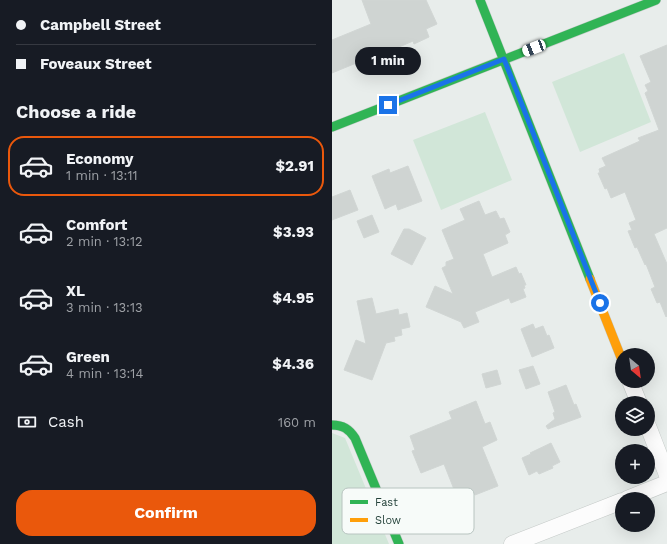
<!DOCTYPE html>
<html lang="en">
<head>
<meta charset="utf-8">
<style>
  body { margin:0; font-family:"Work Sans",sans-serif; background:#20242c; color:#f1f3f6; height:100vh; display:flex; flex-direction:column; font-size:15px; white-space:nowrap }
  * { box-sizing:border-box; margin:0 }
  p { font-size:13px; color:#9ea1a6 }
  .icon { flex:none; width:22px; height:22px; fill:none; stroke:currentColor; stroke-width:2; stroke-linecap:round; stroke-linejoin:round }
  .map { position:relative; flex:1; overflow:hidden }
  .details { display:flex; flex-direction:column; background:#171b24; width:332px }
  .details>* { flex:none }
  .top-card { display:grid; align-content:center; height:88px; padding:0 16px; background:#171b24 }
  .needle { width:26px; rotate:151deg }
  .fabs { position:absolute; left:283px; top:348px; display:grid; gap:8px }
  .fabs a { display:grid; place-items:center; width:40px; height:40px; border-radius:50%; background:#171b24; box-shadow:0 4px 16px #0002; font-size:20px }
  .end { position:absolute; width:18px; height:18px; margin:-9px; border:5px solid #1a73e8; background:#fff; box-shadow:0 0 0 2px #fff }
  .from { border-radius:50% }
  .bubble { position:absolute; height:28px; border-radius:14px; background:#171b24; box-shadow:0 4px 16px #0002; font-size:13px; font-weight:700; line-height:28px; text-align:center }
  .car { position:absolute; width:12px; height:24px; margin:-12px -6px; border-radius:5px; box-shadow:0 0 3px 1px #0007; background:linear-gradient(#fff 24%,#345 0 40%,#fff 0 76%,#345 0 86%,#fff 0) }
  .top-card b { display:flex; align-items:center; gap:14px; height:38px; font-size:15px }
  .top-card b+b { border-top:1px solid #363941 }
  .top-card i { width:10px; height:10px; background:#f1f3f6 }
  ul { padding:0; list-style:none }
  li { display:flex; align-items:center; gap:12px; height:60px; margin:0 8px 6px; padding:0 8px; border:2px solid transparent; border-radius:16px }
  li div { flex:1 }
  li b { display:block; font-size:15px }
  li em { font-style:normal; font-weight:700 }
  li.active { border-color:#ea580c }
  li>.icon { width:36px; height:36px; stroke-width:1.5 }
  h2 { padding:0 16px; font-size:18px; line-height:48px }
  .pay { display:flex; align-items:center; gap:10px; height:44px; padding:0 16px; font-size:15px }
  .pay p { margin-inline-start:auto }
  .primary-button { display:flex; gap:8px; margin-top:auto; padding:8px 16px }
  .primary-button a { flex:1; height:46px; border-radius:16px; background:#ea580c; color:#fff; font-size:16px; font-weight:700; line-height:46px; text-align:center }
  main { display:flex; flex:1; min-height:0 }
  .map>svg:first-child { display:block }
  .green { fill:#d1e6d8 }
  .building { fill:#cfd4d2; stroke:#d1d6d4 }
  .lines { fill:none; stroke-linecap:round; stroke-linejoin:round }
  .street-casing { stroke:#c5cac8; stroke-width:17 }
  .fast-casing { stroke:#c3cbc8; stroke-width:10 }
  .slow-casing { stroke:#c3cbc8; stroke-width:10 }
  .street { stroke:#fcfcfc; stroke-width:16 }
  .fast { stroke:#30b455; stroke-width:9 }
  .slow { stroke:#ff9f0a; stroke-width:9 }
  .route { stroke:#1a73e8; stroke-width:5 }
  .key { fill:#f7fbf9; stroke:#b8c4c0; stroke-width:1 }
  .key-label { font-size:11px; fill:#24423a }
</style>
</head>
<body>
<main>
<section class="details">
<div class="top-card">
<b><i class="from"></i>Campbell Street</b>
<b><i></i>Foveaux Street</b>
</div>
<h2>Choose a ride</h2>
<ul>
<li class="active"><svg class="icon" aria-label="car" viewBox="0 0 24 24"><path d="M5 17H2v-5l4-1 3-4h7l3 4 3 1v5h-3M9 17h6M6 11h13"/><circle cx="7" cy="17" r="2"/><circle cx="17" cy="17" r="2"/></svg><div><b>Economy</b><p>1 min · 13:11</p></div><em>$2.91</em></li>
<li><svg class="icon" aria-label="car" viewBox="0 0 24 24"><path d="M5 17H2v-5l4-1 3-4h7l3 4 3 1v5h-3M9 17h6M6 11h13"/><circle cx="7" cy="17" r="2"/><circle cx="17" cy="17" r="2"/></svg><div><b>Comfort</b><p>2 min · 13:12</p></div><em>$3.93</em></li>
<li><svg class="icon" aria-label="car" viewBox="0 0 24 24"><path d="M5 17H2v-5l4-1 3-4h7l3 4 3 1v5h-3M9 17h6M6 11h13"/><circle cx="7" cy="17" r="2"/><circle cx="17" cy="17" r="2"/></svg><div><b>XL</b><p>3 min · 13:13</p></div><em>$4.95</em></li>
<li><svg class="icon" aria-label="car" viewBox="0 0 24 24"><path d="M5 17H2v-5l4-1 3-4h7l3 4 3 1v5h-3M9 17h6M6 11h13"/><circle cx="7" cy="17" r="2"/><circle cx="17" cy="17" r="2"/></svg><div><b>Green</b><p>4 min · 13:14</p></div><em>$4.36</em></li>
</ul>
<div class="pay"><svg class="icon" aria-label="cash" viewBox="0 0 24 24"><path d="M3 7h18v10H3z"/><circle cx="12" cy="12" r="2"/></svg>Cash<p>160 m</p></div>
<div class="primary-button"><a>Confirm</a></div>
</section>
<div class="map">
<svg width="335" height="544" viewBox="0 0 335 544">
  <rect width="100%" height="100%" fill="#e8edeb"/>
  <path class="green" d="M292,53L319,122L248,152L220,82Z
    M153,112L180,180L109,210L81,140Z
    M0,433L13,438L57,544H0Z"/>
  <path class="building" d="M30,0H94L105,24L94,29L97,37L82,44L81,41L51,54V52L0,73V40L39,24Z
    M335,45V228L322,234L335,264V316L334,317L328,302L325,303L319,289L323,287L314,264L313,265L305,247L303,248L296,231L300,230L297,223L304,220L293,192L279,198L275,188L273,189L266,173H268L267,169L274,166L270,158L308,141L306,138L327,130L313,93L316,91L313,85L319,82L308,56Z
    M76,166L90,201L66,210L64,204L53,209L40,176L57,169L58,173Z
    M18,190L26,210L0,220V197Z
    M147,201L153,215L164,211L168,219L172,218L178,232L173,235L176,243L151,254L160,277L184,267L187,274L189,273L194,285H192L193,288L191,289L194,297L179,303L177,298L143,312L147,322L132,328L129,322L94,307L103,286L121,294L110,268L114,266V262L122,259L110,230L133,220L128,209Z
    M40,215L47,232L32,238L25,221Z
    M72,229H77L94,238L80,265L59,254Z
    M40,298L44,314L66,309L67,315L75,313L78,327L69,329L70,335L62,337L63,341L54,343L40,380L12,370L24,340L34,344L25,301Z
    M201,324L203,329L211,326L215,336L217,335L222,348L200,357L189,329Z
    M201,366L208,384L194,389L187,370Z
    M165,370L169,384L154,388L150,374Z
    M234,385L242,405L244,404L249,417L216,429L214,426L223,419L221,413L223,412L216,392Z
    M144,401L153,424L158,422L165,440L150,447L166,486L143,495L141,490L125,497L112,464L89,473L80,451L83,450L78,436L120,419L117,412Z
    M219,443L228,462L220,466L221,468L207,474L205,471L197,475L190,458L199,454L198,453Z"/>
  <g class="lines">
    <defs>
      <path id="street" d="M298,381L307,403
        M316,426L335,475
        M295,499L335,483
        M180,544L290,501"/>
      <path id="fast" d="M148,0L258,279
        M0,127L324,0
        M0,425C11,425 17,429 23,438L67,544"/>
      <path id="slow" d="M258,279L290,360"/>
    </defs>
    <use href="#street" class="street-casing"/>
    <use href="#fast" class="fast-casing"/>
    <use href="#slow" class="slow-casing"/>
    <use href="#street" class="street"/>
    <use href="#fast" class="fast"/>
    <use href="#slow" class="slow"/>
  </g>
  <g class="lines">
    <path class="route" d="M56,105L172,59L268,303"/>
  </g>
  <rect x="10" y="488" width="132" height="46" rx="6" class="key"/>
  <rect x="18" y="500" width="18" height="4" fill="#30b455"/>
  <rect x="18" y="518" width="18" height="4" fill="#ff9f0a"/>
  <g class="key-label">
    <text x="43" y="506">Fast</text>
    <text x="43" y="524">Slow</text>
  </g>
</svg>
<div class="fabs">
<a><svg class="needle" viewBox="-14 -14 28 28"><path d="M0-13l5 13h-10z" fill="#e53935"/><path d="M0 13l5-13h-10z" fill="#9ea1a6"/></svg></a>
<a><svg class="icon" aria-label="layers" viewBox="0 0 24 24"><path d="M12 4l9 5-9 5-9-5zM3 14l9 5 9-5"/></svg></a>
<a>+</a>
<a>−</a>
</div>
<i class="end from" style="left:268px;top:303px"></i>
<i class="end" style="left:56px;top:105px"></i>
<div class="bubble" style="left:23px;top:47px;width:66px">1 min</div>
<i class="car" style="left:202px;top:48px;rotate:249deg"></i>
</div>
</main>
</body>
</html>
